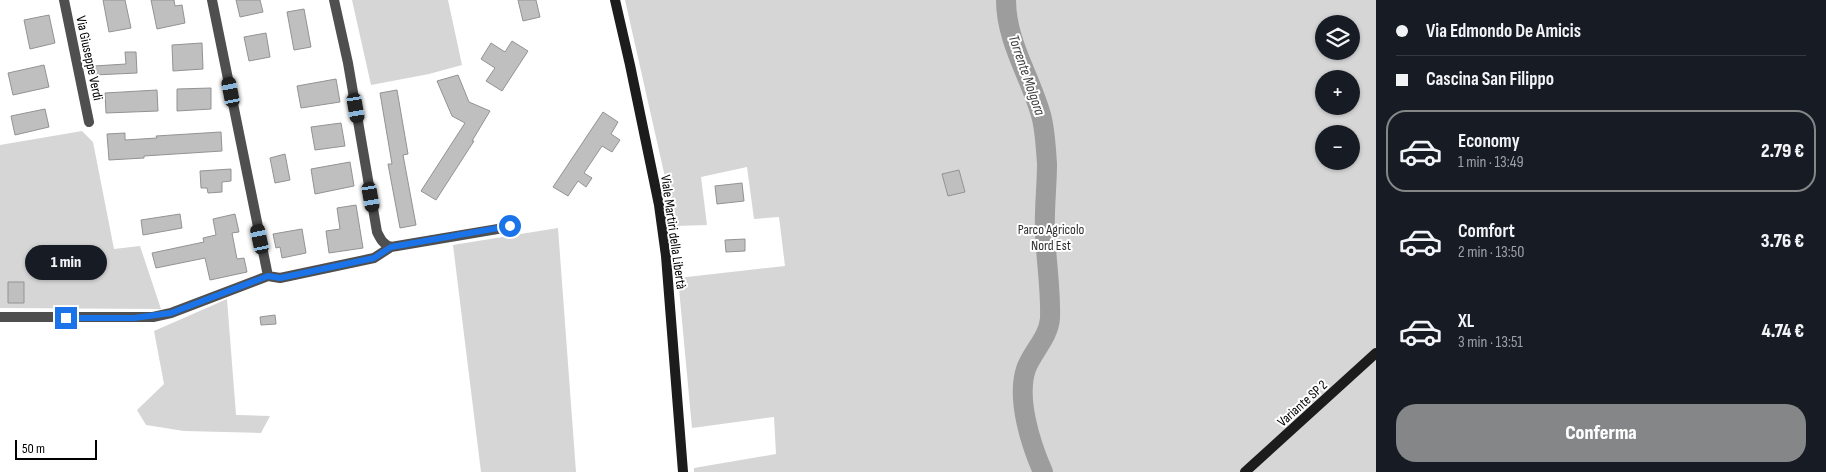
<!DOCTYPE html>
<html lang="it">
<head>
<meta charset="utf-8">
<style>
  body { margin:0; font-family:"Sofia Sans Condensed",sans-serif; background:#20242c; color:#f1f3f6; height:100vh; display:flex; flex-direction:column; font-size:19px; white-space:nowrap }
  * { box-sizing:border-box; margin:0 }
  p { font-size:16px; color:#9ea1a6 }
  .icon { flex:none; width:28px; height:28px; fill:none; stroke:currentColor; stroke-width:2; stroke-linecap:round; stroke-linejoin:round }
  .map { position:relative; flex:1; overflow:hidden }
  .drawer { display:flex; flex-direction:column; background:#171b24; width:450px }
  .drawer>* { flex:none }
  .top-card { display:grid; align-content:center; height:110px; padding:0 20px; background:#171b24 }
  .controls { position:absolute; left:1315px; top:15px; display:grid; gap:10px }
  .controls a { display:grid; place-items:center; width:45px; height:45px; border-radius:50%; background:#171b24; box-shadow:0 1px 4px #0004; font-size:25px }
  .scale { position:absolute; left:15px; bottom:12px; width:82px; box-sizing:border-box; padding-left:5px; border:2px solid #000; border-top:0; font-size:14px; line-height:18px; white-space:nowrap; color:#000; -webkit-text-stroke:4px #fff; paint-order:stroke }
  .end { position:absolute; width:22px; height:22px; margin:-11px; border:6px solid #1a73e8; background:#fff; box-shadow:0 0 0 2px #fff }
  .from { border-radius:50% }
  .bubble { position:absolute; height:35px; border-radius:18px; background:#171b24; box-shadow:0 1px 4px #0004; font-size:16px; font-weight:800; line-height:35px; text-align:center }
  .car { position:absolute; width:15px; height:30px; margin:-15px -8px; border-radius:6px; box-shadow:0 0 4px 1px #0007; background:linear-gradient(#222 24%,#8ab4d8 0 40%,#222 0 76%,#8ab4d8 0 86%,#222 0) }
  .top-card b { display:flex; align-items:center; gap:18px; height:48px; font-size:19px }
  .top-card b+b { border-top:1px solid #363941 }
  .top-card i { width:12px; height:12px; background:#f1f3f6 }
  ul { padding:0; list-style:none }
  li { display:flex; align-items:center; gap:15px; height:82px; margin:0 10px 8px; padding:0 10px; border:2px solid transparent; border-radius:20px }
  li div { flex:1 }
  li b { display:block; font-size:19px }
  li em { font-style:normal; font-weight:800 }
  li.on { border-color:#858687 }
  li>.icon { width:45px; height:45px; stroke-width:1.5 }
  .button { display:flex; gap:10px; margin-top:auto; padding:10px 20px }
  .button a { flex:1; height:58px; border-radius:20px; background:#858687; color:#fff; font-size:20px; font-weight:800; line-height:58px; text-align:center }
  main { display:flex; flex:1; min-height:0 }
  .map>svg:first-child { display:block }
  .green { fill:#d6d6d6; fill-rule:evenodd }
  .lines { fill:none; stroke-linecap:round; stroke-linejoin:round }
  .river { stroke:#9d9d9d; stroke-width:20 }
  .building { fill:#bfbfbf; stroke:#939393 }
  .street { stroke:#4f4f4f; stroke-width:10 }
  .secondary { stroke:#1c1c1c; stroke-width:10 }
  .route { stroke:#1a73e8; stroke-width:6 }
  .labels { text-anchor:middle; stroke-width:4; stroke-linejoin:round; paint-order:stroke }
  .street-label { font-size:14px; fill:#000; stroke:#fff }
  .park-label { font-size:14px; fill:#2d2d2d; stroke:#fff }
  .water-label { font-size:15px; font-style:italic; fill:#3e3e3e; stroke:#fff }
</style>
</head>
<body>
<main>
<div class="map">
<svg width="1376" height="472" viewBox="0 0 1376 472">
  <rect width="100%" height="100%" fill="#fff"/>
  <path class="green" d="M352,0H448L462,65L429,74L371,85Z
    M625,0H1376V472H694V468L776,454L774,417L692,428L678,278L785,266L779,217L754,219L747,167L701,177L707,225L676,226ZM1324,24H1351V51H1324ZM1324,79H1351V106H1324ZM1324,134H1351V161H1324Z
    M82,131L93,142L114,249L140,246L161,309L0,308V145Z
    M558,228L576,472H481L453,245Z
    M227,299L236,415L270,416L261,433L184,431L146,425L137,410L164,384L154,331Z"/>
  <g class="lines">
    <path class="river" d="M1006,0C1006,41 1030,76 1041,115C1045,129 1046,149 1047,164C1047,186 1044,209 1045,232C1046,260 1051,290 1050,318C1049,337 1032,352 1026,369C1016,399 1031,445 1043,472"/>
  </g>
  <path class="building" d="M103,0H125L131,28L109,32Z
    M151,0H174L175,6L182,5L185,23L157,29Z
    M236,0H260L263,12L240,17Z
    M518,0H536L540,17L523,21Z
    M304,9L311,47L294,50L287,12Z
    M49,15L55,43L30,49L24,20Z
    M266,33L270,57L249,61L244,37Z
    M512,41L528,51L502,91L486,81L495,68L481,59L491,43L505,52Z
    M202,43L203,69L173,71L172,45Z
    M125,52H136L137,73L94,75V66L126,64Z
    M44,65L49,87L13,95L8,73Z
    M458,75L469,102L490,111L472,141H474L436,200L421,191L465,123L452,116L437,81Z
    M336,79L340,102L301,108L297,86Z
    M211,88V109L177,111V89Z
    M157,90L158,111L106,113L105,93Z
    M397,90L408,154L403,155L416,225L400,228L388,164H392L380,93Z
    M45,109L49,127L15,135L11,116Z
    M603,112L618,122L611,134L620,140L612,152L602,146L584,173L592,178L586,187L578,181L568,196L553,187Z
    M341,123L345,146L315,150L311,127Z
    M221,132L222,151L144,156V158L109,160L107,134L125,133V140L157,138L156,136Z
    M285,154L290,180L275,183L270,158Z
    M350,162L354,186L315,194L311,169Z
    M231,169V181L222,182V192L208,193L207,188H201L200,171Z
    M959,170L965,192L948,196L942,174Z
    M742,183L744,201L717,204L715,186Z
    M356,205L363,248L329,253L326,231L340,229L337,208Z
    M180,214L182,228L143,235L141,220Z
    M235,214L239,232L232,233L237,259L244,258L247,272L210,280L205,258L156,268L152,253L204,242L203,238L216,235L213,219Z
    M302,229L306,253L282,258L280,247L276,248L273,234Z
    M745,239V251L726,252L725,240Z
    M8,282H24V303H8Z
    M275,315L276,324L261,325L260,317Z"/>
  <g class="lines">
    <path class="street" d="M64,0L89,122
      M212,0L268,276
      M334,0L348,63L377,232C381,240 383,244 391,247L510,227
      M0,317H153L171,313L268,276L280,278L374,258L391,247"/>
    <path class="secondary" d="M615,0L630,65L659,205L666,256L683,472
      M1245,472L1376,353"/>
  </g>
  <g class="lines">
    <path class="route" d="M66,318H134L171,313L268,276L280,278L374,258L391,247L510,226"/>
  </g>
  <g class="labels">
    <g class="street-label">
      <text transform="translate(90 58) rotate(78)" y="5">Via Giuseppe Verdi</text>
      <text transform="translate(674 232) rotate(82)" y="5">Viale Martiri della Libertà</text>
      <text transform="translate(1302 403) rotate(-42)" y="5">Variante SP 2</text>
    </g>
    <g class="park-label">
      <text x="1051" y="234">Parco Agricolo<tspan x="1051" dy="16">Nord Est</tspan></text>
    </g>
    <g class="water-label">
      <text transform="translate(1027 75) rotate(71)" y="5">Torrente Molgora</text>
    </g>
  </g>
</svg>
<div class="controls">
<a><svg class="icon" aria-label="layers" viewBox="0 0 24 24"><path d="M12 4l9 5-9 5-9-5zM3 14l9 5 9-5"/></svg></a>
<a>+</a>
<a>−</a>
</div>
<div class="scale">50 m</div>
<i class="end from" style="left:510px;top:226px"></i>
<i class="end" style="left:66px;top:318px"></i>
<div class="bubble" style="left:25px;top:245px;width:82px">1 min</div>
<i class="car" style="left:231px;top:92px;rotate:349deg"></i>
<i class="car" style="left:356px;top:108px;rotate:170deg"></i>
<i class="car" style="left:371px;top:197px;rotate:170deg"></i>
<i class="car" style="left:260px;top:239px;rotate:348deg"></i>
</div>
<section class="drawer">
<div class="top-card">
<b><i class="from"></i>Via Edmondo De Amicis</b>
<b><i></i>Cascina San Filippo</b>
</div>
<ul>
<li class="on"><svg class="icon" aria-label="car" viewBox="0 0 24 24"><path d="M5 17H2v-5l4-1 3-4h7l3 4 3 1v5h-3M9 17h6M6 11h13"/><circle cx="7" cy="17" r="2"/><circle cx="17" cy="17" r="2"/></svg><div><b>Economy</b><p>1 min · 13:49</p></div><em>2.79 €</em></li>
<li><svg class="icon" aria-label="car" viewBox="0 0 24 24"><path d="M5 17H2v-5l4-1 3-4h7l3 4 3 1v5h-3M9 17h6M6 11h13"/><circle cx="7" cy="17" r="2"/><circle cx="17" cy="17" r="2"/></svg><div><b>Comfort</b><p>2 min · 13:50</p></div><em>3.76 €</em></li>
<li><svg class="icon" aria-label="car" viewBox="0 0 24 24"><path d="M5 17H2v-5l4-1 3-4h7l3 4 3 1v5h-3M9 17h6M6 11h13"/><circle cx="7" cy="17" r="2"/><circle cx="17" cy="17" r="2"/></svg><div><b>XL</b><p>3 min · 13:51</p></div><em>4.74 €</em></li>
</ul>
<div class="button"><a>Conferma</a></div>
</section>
</main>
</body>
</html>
